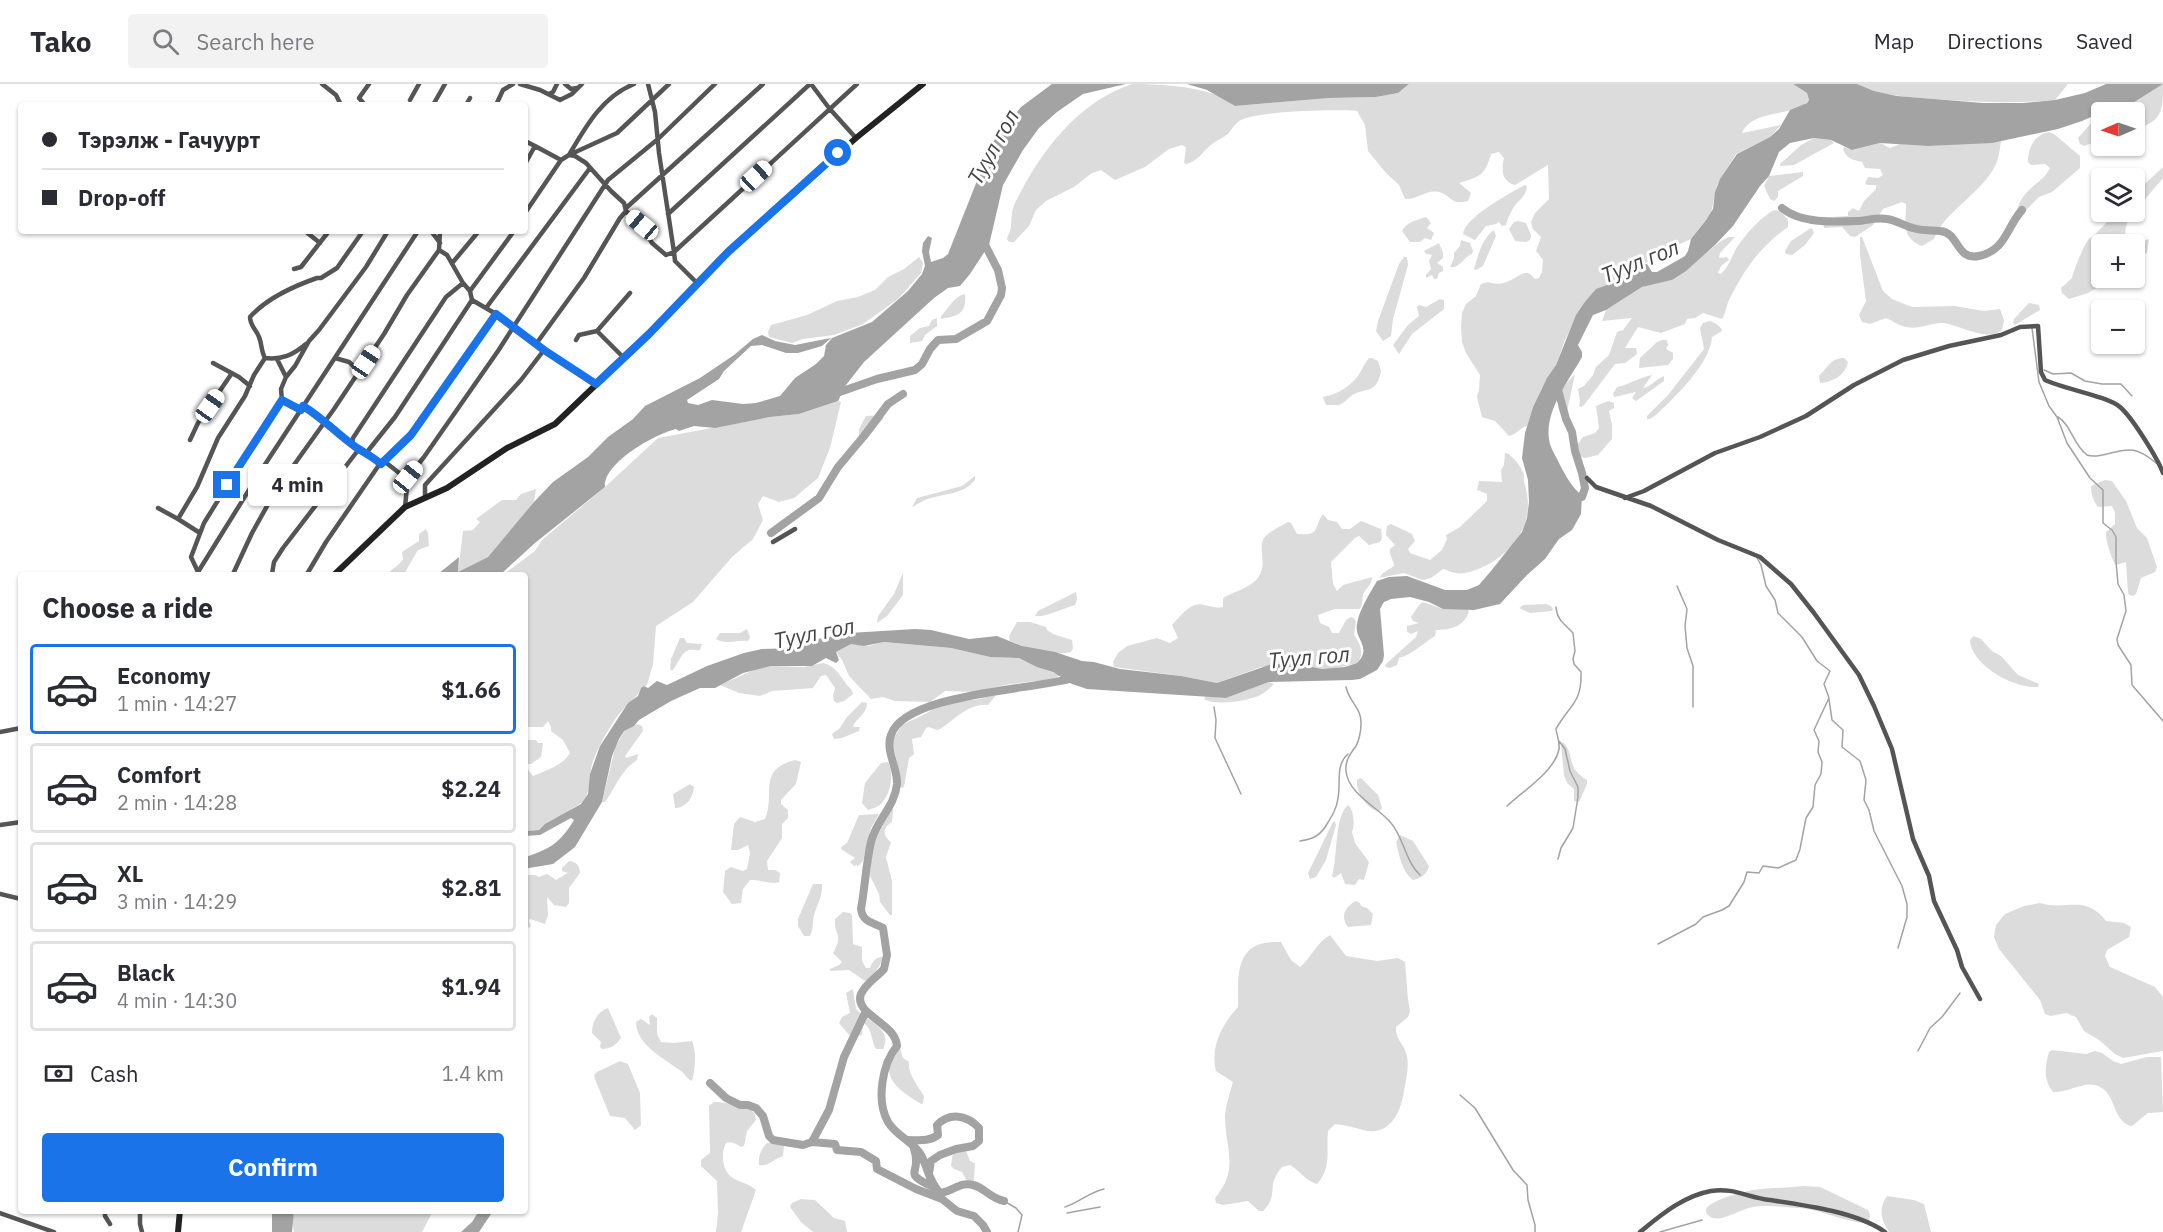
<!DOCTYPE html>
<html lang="en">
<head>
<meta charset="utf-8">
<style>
  body { margin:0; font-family:"IBM Plex Sans",sans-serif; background:#f2f2f3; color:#2b2b33; height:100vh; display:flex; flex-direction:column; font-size:22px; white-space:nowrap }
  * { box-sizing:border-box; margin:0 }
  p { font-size:20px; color:#7c7c81 }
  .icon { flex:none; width:33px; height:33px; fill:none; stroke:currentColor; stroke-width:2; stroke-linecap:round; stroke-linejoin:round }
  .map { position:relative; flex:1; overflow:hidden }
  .details { position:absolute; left:18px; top:488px; width:510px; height:642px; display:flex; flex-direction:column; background:#fff; border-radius:6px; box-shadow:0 2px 4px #0004 }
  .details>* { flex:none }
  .hud { position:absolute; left:18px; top:18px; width:510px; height:132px; border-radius:6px; box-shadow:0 2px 4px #0004; display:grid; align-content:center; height:132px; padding:0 24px; background:#fff }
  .needle { width:39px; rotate:268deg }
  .fabs { position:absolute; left:2091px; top:18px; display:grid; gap:12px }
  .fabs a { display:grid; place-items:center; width:54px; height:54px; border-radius:6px; background:#fff; box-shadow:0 2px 4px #0004; font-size:30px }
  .end { position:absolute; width:27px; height:27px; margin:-14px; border:8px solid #1a73e8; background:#fff; box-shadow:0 0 0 3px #fff }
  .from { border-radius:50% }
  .bubble { position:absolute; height:42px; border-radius:6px; background:#fff; box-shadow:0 2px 4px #0004; font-size:20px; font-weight:800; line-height:42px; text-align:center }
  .car { position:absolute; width:18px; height:36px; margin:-18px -9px; border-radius:8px; box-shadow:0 0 4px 2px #0007; background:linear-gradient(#fff 24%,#345 0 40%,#fff 0 76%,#345 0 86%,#fff 0) }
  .hud b { display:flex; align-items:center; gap:21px; height:57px; font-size:22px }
  .hud b+b { border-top:2px solid #e1e1e2 }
  .hud i { width:15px; height:15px; background:#2b2b33 }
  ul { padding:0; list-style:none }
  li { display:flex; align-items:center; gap:18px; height:90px; margin:0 12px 9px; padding:0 12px; border:3px solid #e1e1e2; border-radius:6px }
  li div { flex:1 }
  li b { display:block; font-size:22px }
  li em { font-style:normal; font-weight:800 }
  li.active { border-color:#1a73e8 }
  li>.icon { width:54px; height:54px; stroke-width:1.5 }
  h2 { padding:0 24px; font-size:27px; line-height:72px }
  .pay { display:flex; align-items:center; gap:15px; height:66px; padding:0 24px; font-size:22px }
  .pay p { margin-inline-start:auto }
  .cta { display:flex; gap:12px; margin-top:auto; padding:12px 24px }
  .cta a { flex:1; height:69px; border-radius:6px; background:#1a73e8; color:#fff; font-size:24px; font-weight:800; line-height:69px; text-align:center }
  header { display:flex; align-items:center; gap:36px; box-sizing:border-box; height:84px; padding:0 30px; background:#fff; border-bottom:2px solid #e1e1e2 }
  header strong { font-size:28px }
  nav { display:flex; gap:33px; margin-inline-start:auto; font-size:21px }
  .search { width:420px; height:54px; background:#f2f2f3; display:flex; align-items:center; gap:15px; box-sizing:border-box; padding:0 21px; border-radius:6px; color:#7c7c81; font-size:22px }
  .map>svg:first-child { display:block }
  .green { fill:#dcdcdc }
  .water { fill:#a3a3a3 }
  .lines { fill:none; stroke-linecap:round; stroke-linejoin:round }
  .stream { stroke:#a3a3a3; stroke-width:1.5 }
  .river { stroke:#a3a3a3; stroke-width:8 }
  .street { stroke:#555; stroke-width:4.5 }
  .secondary { stroke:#222; stroke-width:6 }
  .route { stroke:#1a73e8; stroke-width:8 }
  .labels { text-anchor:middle; stroke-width:6; stroke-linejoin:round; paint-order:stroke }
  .water-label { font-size:22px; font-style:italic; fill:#444; stroke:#fff }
</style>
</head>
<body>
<header>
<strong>Tako</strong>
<div class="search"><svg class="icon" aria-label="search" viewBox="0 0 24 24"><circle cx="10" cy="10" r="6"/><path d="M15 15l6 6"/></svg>Search here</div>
<nav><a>Map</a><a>Directions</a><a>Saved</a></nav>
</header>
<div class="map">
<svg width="2163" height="1148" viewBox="0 0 2163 1148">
  <rect width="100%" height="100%" fill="#fff"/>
  <path class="green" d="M1132,0C1158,0 1189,2 1214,10C1222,12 1227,18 1235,22L1329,14L1376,13L1398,9L1409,0H1793L1807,9L1809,16C1795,33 1752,25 1742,49L1781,41L1770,53L1736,70L1717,101L1711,129L1691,155L1660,169L1623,195L1601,203L1584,219L1565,256L1556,281L1542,304L1533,323L1527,342C1520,344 1516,351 1509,352L1495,337L1482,333L1477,313L1479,306L1480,291L1466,269L1462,258L1461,244L1462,229L1466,220L1476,212L1481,200L1488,198C1509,205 1517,188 1527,189C1530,189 1533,193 1535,195L1539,194L1542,188L1543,176L1536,167L1541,153L1533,145L1531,138L1535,129L1549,115L1548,81L1515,101C1502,98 1501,86 1504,74L1499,68L1491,70C1485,92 1479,93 1459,99L1471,109L1468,117C1451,121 1453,114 1442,109C1428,103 1418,116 1405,115L1399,101L1386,89L1368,67L1365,41L1357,27C1335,25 1259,27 1241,36C1235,39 1232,45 1228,50C1223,54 1217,56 1212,60C1203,67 1199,76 1187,80L1184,79L1186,63L1182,61L1169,65L1145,83L1115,96L1101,86L1092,89L1074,103L1046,117L1036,126L1029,142L1014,158H1009L1007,155C1008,151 1011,146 1011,142C1012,133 1011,127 1015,119C1039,70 1077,18 1132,0Z
    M1857,0H2068L2055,16C2015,20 1975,18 1934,15C1908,13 1881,12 1857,0Z
    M2163,0C2163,25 2163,39 2135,44L2134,28H2107L2130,20Z
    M2101,31V56L2084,62L2080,60L2078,54L2094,36Z
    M2049,48L2054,50L2080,72V84L2052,108L2039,113L2024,128L2019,129L2017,126C2024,102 2043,100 2050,84L2045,80L2031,81L2028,78C2028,64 2034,51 2049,48Z
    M1814,54L1831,56L1834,59L1794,81L1780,82V80L1801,61Z
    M2001,57C2000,64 1999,73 1996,80C1982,110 1945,126 1934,155L1922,162C1901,153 1906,141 1906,120L1902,118L1883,125L1873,141L1855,153L1850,152L1842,143L1824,144L1823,137L1831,133L1848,132V128L1853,124L1859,127L1864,117L1876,105V101H1867L1865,99L1868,93L1878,94L1883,91L1880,85L1865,84L1862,78C1854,76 1847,75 1843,66L1844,63L1853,66L1880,59L1890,64L1900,60L1928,62Z
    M2163,83V94L2135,127V109Z
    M1803,88V92L1778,107V113L1774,117L1770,115L1764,102L1769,92Z
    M1525,101L1527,102C1526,110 1523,113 1517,119C1512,124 1508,134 1506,141L1502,142L1499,138L1496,140L1486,142L1475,156L1463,150C1464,134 1510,109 1525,101Z
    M1775,126L1780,127L1788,136V143C1760,163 1746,183 1730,214C1726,221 1726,229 1722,235L1703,229L1695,234L1687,235L1685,240L1661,249L1638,243L1625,264H1636L1637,270L1625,279L1615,280L1584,321L1581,323L1579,322L1580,317L1578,305L1584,302L1593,291L1596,283L1609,271L1617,248L1623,246L1632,234L1602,237L1606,226L1642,203L1672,196L1721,157L1729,153H1735L1720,169L1719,174L1727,173L1729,176L1721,182L1718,189L1721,190C1728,183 1730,177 1734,169C1739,157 1763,130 1775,126Z
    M2115,128H2134C2126,138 2123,147 2127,160H2129L2149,155L2147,169L2137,171L2135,174L2134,160H2102V194H2113L2088,209L2069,215L2062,209L2061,204L2072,194C2073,188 2084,160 2089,155C2099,147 2107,139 2115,128Z
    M1426,133L1431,139L1427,144L1434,149L1431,156L1425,154L1420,158H1410L1402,147C1406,138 1417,136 1426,133Z
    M1518,137L1526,139L1531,151L1530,156L1526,158L1515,157L1509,145L1514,138Z
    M1811,144L1813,146L1814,149L1805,161L1792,171L1786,170L1785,167L1791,157Z
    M1494,146L1496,152L1483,182L1476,186L1474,185C1478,172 1482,154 1494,146Z
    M1860,153H1862L1883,207L1892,215L1912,223L1955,222L1984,227L2000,225L2004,236L2002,246C1986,258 1962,242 1944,239C1931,238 1919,246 1907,243C1899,242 1893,237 1886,234L1870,240L1862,238L1859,231L1866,217L1860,171Z
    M1461,156L1470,159L1473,167L1472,170C1463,173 1460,185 1450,183L1454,174V169L1460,162Z
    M1439,159L1443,169V174L1437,179L1443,183V187L1439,189L1437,195H1434L1432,191L1426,194V191L1431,185L1429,177L1432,171L1426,170L1424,167Z
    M919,173L923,179L921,189L898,215L863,240L834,251L803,255L792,259L769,253L768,248L771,241L807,231L837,217L858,213L875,206L888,193L904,185Z
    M1404,173H1407L1408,181L1393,235L1391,252L1383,257L1376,247L1378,237L1399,180Z
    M965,210C967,230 958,232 941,235V232C948,225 954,212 965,210Z
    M1440,215L1444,216V225L1412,250L1399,270L1393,261L1408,241L1419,232L1417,223L1419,221L1426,223Z
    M2029,219L2039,221L2040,226L2015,241L2013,239L2014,235Z
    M937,234V242L925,251L922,257L910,259V252L920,244L929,242L932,236Z
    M1710,237C1715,239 1721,242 1722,247L1712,253C1710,280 1675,313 1656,331L1650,335H1647V332L1668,311L1704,265L1700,244L1703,239Z
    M1662,256H1667L1668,261L1666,265L1673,269V275L1668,281L1639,284L1640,274L1657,258Z
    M1369,274H1372L1378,277L1381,287C1376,312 1366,302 1351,312C1347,315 1344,319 1339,321H1326L1323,313C1338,310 1349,303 1358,292C1362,286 1364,280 1369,274Z
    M1844,274L1848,278C1845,292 1832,298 1820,299L1819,292C1828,283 1831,274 1844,274Z
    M1575,290L1566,332L1561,331C1553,314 1563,302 1575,290Z
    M1652,291L1643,304C1651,303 1656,295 1664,292V297L1636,317L1632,314L1636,308L1614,313L1613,310L1617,303C1629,301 1640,293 1652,291Z
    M838,317L841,318L830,364L818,394L794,414L779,418L763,412L758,420L763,436L753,455L732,473L693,518L656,542L653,580L647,601L641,604C638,612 636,612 630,618C615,632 601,657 593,677C588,691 592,704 584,717L539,746L525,747V656H536L538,659H543L541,673L531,680H526L529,687L533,692C547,686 562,682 570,669L563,656L551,647V643L548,637L543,643H525V490H504L535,467L542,456L605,403L658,354L770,333L799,330Z
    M1608,317L1614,319V324L1609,327L1612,341V355L1598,371L1585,374L1577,372L1575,364L1583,353L1595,349L1599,344L1596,322Z
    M883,331V335C877,341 870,353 864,356L859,355V345L866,332Z
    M1505,369L1509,370C1514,375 1520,381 1523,388C1525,392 1523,397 1525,401C1535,436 1518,464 1487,481C1479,485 1465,491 1456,489C1452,489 1448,486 1443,485L1431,494L1423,496L1404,489L1379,494L1383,489L1394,482C1394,476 1389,472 1390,465L1395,461L1386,451L1387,442L1391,440L1412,450L1415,457L1408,465L1410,469L1430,476L1442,466L1447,455L1446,451L1460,443L1487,417V410L1477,406L1479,397L1502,398L1501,386L1504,381Z
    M975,392V396C962,412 942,409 925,416C920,418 917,421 912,423L917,414L962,402Z
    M2105,396L2112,397L2126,417L2137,444L2147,454L2157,483L2155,488L2141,494L2136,510L2133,512L2129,511L2128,508L2126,478L2116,481C2112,477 2105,454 2106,448L2115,440V428L2112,422L2098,423C2093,416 2091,410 2091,402Z
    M536,405L534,418L528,426L488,473L458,488L463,447L473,446L480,438L476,435L502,416H516L521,410Z
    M1323,430L1328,436L1337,438L1342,445H1350L1361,437L1381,445L1382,454L1380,458L1369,461L1359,452L1355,454L1331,478L1333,500L1337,507L1343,501L1372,493C1372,502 1366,503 1363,511C1362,516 1363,519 1360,525H1335L1318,531L1320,539L1329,543L1332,549H1339L1346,536L1351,533L1354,534L1356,538L1354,551C1360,559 1365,570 1357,579L1332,585L1261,583L1217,599L1181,592L1114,583L1113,578L1118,569L1127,562L1157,554L1170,559L1178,554L1172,541C1180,533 1191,517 1204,521C1211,522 1215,525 1223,523V514C1233,508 1249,504 1257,495C1269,480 1257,466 1264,454C1268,448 1281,442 1288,438L1291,439L1297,450C1322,452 1313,443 1323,430Z
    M426,445L428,449L429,462L418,466L404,490H388C392,484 399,482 403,475L402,468L419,457V450Z
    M903,489V511L887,532L877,539L878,532L894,510Z
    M1076,508L1077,515L1075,521C1064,524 1043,534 1035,532L1038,527Z
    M1423,518L1443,525L1465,524L1469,527C1465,542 1451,546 1436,546L1435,552C1423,559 1412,571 1399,574L1397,581L1390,584L1385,583L1386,580L1416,553L1418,547L1411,550L1407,548V542L1419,539L1413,537L1411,533L1419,521Z
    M1546,520L1551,522L1553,525L1552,527L1530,529L1519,524L1524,521Z
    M1017,538H1030L1046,543L1047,546L1053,550L1072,556L1073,564L1071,568C1053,573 1027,564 1010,557L1009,552Z
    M747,545L750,553L748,557C737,556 726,561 716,555L720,549H740Z
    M1974,552L1981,555L1992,567L2001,572L2018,591L2039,600L2038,603C2014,605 1971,581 1970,556Z
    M680,554H684L687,559L702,560L700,566C697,567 693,565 689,566C680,569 678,581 672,587L670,585L671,575Z
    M883,558L951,564L990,573L1019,574L1059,591L1056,595L1010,600L974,608L945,607L930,618L895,617L883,613L871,615L849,592L842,576L836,568L851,560L869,562Z
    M823,579C835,582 838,589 845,598C848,604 852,603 853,610L844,617L837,619L834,617L833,612L835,604L826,591L821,592L813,604L772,607L760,612L739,609L720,601L756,585L771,582L804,583Z
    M1269,598L1274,600C1270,604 1265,609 1258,612C1247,617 1215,622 1204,615L1206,612L1226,614Z
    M993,611H996L988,621C970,618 954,636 940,645L937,646L929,643L926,644L921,653L912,655L914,670L909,674L904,703L900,704L899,686L892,657L902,641L929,628L933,624L945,619L980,615Z
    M862,618L867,619C867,629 858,633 853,642L854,643H860L859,647L842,654L834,655L832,650L840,644L847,633Z
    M637,640L642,642L643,647L625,672L626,674L638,670L637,676C621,686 616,703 605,718H602L615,664L624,647Z
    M1563,658C1576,672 1565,683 1587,696V700L1579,718L1574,717V705L1567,699L1564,691L1561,661Z
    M795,676L801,678L796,700L781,716V720L788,726V734L782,740V754L767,777L768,786H775L780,789L779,798C769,801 760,795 750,796L743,805L741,819L732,820L723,808L725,787L731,783L743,787L747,785L750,769L748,761L738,766H731L734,740L740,733L755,738L765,735C776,711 756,686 795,676Z
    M888,678C894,690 891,710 881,720C878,723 873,724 868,726L862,719L865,699L881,679Z
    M1361,694L1378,711L1382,724L1379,728C1366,724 1356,709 1357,696Z
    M690,700L694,703C693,714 686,724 675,724L673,710Z
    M1348,721C1354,727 1355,740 1352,748L1355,759L1369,778L1364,796L1359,795L1355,801L1345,800L1341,789L1334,794L1332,792C1338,773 1334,733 1348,721Z
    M891,725H893L892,738C883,743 882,752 891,758L886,773L892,797V831H890L880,818L879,810L870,792L872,762L877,746Z
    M879,730L871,744L863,776L860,781L854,782L850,778L855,774L841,765V763L847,759L859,731Z
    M1333,738H1335L1336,741L1326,776L1316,793L1310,795L1308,789Z
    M1400,751L1413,757L1429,782C1427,790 1422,794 1413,796C1402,788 1399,771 1396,758Z
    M569,777C576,777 580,782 580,789L569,804V819L566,823L554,821L547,813L548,831L545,840L530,835L529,837L531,842L529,844L525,839V791H535L539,793L547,790L556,796L568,789L562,787V784Z
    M813,800H822C823,811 818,819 815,828C812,836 814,844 810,852H804L798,842V835Z
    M1356,817L1360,819L1361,822L1367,824L1373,830L1371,841L1348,843C1340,833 1345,822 1356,817Z
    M2040,819C2067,827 2085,810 2106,837L2124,839L2131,843L2129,853L2107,866L2105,872L2110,883L2155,903L2163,913V967L2123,974L2115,970L2099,956L2084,947L2076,933L2066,929L2051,932L2045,930L2040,916L1999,865L1994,853L1996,841L2005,830L2024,822Z
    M843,828L850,829L852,831L853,860L862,863V877L866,884H870C872,878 876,872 883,873C881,882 872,893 865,897L849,886L830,887V885L839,881L842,878L833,869C844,849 834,853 835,835Z
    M1330,851L1346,872L1377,877L1398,874L1405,878L1408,916L1410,927L1408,933L1396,943C1396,957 1403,958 1406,969C1410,979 1406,996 1404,1007C1401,1028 1390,1053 1363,1046C1353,1043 1345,1041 1335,1040L1328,1047C1326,1066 1332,1084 1317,1100C1306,1097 1300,1087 1290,1081L1282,1083C1265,1103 1280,1110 1263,1127H1259L1248,1117L1223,1121L1216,1119L1215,1114C1240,1085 1225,1065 1225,1031C1226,1020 1230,1009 1233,998L1216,987C1210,963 1222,940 1238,923C1238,888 1235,856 1281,858L1291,876L1300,883C1312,873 1316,859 1330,851Z
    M853,905L856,925C868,938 893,944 883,965H876C871,957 873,947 865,940H863L862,951L851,953L839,939L842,933L850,929L846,909Z
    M608,924L621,954C616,961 611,965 602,965L600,963L601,958L592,949C592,938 597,928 608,924Z
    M652,930L657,934V950L661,958L674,959L692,957C697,969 695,985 692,997C687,995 685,990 681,987C665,975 636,961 636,938L641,935L650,941L649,933Z
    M900,964L903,974L909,978C907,989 918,1002 924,1012L923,1019L921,1020C905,1010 884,998 890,978C892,971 894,966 900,964Z
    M2052,966L2086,970L2095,967L2102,969L2113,977L2121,980L2147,973H2161L2163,1028L2148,1029L2132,1042C2112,1038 2117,1011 2100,1003C2086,995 2069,1009 2053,1008C2043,996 2045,982 2049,968Z
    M620,977L628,980L640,1009L641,1041L635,1046L625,1034L610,1032L595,995L594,991L597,988Z
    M714,1018C726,1017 736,1023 748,1023L755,1030L756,1036L747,1047L744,1062L741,1063C736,1060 732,1057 726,1059C721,1069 722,1084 730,1092C737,1098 749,1099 756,1106L741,1148H716L718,1129L717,1097L701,1082V1076L710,1069L709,1022Z
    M774,1058L784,1061L783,1072C773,1075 769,1083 759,1081C758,1072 761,1065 767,1059Z
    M959,1066L966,1067L970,1077L975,1079L974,1096L972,1099H968L962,1088L954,1085L951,1082L953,1068Z
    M1803,1102L1820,1103L1868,1126L1870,1131L1869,1139C1844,1139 1822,1125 1798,1124C1782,1123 1758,1119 1743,1126C1734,1129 1718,1139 1709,1132C1693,1119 1745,1108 1752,1106C1769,1104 1786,1104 1803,1102Z
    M1887,1112L1914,1116L1924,1120L1931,1148H1889C1881,1136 1878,1125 1887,1112Z
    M801,1115L815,1116L834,1134L845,1137L847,1148H813L801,1138L790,1123L792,1119Z
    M296,1127V1126L433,1127L422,1148H294L292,1135Z"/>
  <path class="water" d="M1052,0H1126L1083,10L1057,28L1039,44L1023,66L1003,101L989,161L970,190L960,202L948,204L934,214L864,278L846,301L838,317L799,330L770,333L715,344L694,342L679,347L676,345C655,350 603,379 605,403L535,459L501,490H438L459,473L458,488L488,473L534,418L553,398L588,373L608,353L633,335L645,322L700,294L734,271L753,255L762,251L775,257L795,261L831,254L822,262L798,269H786L762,261L751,262L724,287L719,295L687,316L688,319L698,321L712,316L743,320L756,319L780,312L795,294L816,280L824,272L826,261L832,254L872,238L908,207L922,190L925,182L922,167L923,159L928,152L932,154L929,168L931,178L943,174L948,170L992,59L1021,23Z
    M1187,0H1409L1398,9L1376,13L1329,14L1235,22L1207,6Z
    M1793,0H1857L1874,7L1897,12L1983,19H2023L2055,16L2085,9L2106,0H2163L2131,20L2107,28H2102L2082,37L2058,45L1992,59L1928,62L1880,59L1852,66L1831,56L1814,54L1790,59L1779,68L1769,92L1760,102L1733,142L1715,161L1686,187L1672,196L1642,203L1606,226L1593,231L1578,261L1582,268V273C1568,298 1542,330 1550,360C1552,367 1557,374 1560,381C1566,392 1572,404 1582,411L1581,430L1572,446L1559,455L1545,475L1527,491L1500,520L1474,526L1443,525L1429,518L1410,513L1391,515L1384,518L1380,525L1384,571L1383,577L1377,586L1360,595L1352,596L1269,598L1226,614L1087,605L1072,600L1053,588L1037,583L1019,574L990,573L951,564L884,558L864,562L851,560L836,568L839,576L836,579L826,574L812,582H771L743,589L715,604H700L671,617L639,636L634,642L624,647L619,655L612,672L602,718L575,763L553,780L529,784L525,787V773C549,766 561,758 574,736L571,734L540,751L525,752V747L539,746L545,740L581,720L588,710L590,690L600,662L628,619L638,612L641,604L644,602L648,604L657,597L667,601L707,582L744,569L762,565L798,564L818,555L849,549L915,545L931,546L969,555L997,552L1022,562L1055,568L1082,577L1094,578L1120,585L1181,592L1217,599L1272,580H1296L1322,585L1345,583L1357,579C1373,563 1354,556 1357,540C1359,526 1370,509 1377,497L1389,493L1407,492L1445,506H1467L1479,501L1491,487L1522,448L1527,434L1529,418L1528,396L1522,374L1525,349L1533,323L1547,294L1556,281L1576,231L1584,219L1596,205L1623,195L1644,180H1647L1652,188H1657L1685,172L1688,167L1691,155L1706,136L1713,125L1715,108L1720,95L1737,70L1770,53L1779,45L1790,26L1807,19L1809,16L1807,9Z
    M272,1127H294L292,1148H272Z
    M479,1127H493L479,1148H461L472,1138Z"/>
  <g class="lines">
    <path class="stream" d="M2032,244L2039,298L2049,322L2057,333L2067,359L2090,394L2103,406V439L2112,446L2116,453V478L2118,500L2124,511L2126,527L2117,555L2118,561L2131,581L2132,601L2163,637
      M2044,286L2053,290L2071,289L2085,297L2102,300H2121L2132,312
      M2058,333C2072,342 2073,361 2087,371C2093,373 2096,372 2102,371C2128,365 2135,361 2156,379
      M1677,502L1687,525L1685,542L1687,564L1693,582V623
      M1346,603C1349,618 1362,624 1361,640C1361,647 1359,657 1356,662C1350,670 1345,677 1346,687C1348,710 1378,723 1391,739C1404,754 1405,777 1420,791
      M1829,615L1832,636L1843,646L1842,663L1860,677L1866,696L1864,716L1869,726L1874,747L1902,802L1907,820V833L1898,864
      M1214,623L1216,636L1215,654L1241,710
      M1507,722C1523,707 1555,687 1559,665C1560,658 1557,652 1556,645C1569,621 1582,620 1581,588L1574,580L1573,575L1575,567L1573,549C1565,540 1557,537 1556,523
      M1300,757C1313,755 1320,752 1327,740C1332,732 1337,724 1338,714C1341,699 1335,681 1348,670
      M1558,775L1561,764L1573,744L1578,713V703L1570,687L1565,665L1559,657
      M1658,860L1696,840L1703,833L1722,826L1729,822L1744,798L1747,788L1759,789L1763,782L1778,784L1796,776L1800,765L1806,734L1813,723L1815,701L1821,690L1822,678L1818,668L1819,657L1814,646L1829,614L1824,600L1830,587L1817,577L1802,553L1778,529L1775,516L1766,502L1761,481L1757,474
      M1918,967L1930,944L1942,933L1960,909
      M1460,1011L1475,1024L1513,1086L1527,1101L1528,1116L1535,1141V1148
      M1004,1117L1016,1124L1022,1131L1018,1148
      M1065,1123C1079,1119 1089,1108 1104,1105
      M1067,1129L1100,1123
      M1660,1148L1702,1136"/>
    <path class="river" d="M1782,124C1801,140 1836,138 1859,137C1868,136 1878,133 1887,135C1896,136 1904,142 1913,144C1922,147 1931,146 1940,147C1959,148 1956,177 1979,172C2006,166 2006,144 2022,126
      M1557,302L1566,335L1572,348L1575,367L1582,389L1585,404L1582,413
      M834,310L877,295L915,286L922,280L930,265L938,256L956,255L987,237L1001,211L1002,204L998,186L982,155
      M771,449L819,414L838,383L864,352L888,320L903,310
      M710,999L726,1014L740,1021H748L756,1024L763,1032L769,1052L773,1056L803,1061L812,1058L835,1060L837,1066L861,1068L876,1077L877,1085L916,1105L942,1115L957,1127L974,1132L983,1141L987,1148
      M908,1056C918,1056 929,1058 938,1051L937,1041C950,1028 967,1031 979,1044V1057L973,1062L956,1065L940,1071L931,1077L929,1089
      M812,1058L829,1026L844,973L866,927
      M914,1065C923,1092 899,1087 935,1104
      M1004,1117C990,1114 985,1104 973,1101C961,1097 952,1108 940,1109C929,1098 928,1084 921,1071C913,1057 896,1052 888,1038C876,1017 882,980 897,962C896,939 853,930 861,910C866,899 877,893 884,885L887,871L883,844C873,838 863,839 861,825C865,803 866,779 871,758C876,736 895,723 897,700C898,684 885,667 891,651C905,609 1034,606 1073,594"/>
    <path class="street" d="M322,0L336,11L341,21
      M520,0L540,6L560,16L572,10L582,0
      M565,0L571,5L577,4
      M811,0L829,24L856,54
      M549,10L553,8L557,0
      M410,16L419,0
      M365,21L359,14L369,0
      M433,21L445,0
      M466,21L470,14
      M496,21L503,6L513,0
      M525,57L535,62L525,80
      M535,62L561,76L569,71L575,72L586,79L611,107L624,119L626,127L642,142L652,159L666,171L674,168L659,69L655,28L648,0
      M569,71L617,49L669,0
      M569,71C586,42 602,13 634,0
      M626,124L763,0
      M525,129L561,76
      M668,130L810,0
      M305,147L320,159
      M431,147L440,159
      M453,178L479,147
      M294,185L301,183L329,147
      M697,199L675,177L674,168L857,0
      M470,207L514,147
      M486,224L590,84
      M496,230L544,266L596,300
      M576,256L579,251L597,247
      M536,260L584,194L620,134L626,127
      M265,274C282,276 293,271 306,260
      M335,274L349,278L359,287
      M624,274L597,247L630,209
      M277,275L286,293
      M213,279L239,293L250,302
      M282,317L301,326
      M303,322L352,359
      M190,356L198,339L232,289
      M359,365L367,368L395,333L472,216L470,207L463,199
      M367,368L381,380
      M384,377L408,396
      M1587,394L1596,403L1651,422L1718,456L1760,473L1791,500L1814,529L1859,591L1874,622L1892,665L1913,755L1929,792L1934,817L1957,866L1962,883L1980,915
      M425,412V401L521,296L544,266
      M1625,414L1644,407L1715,369L1760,353L1806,332L1854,301L1903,276L1949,262L2001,251L2020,243L2038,242L2041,288L2045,296C2064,305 2107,312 2120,323C2132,333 2158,375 2163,389
      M405,423L408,393L424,373L498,267L608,96L658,55L715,0
      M158,424L178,435
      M200,449L178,435L197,403L218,354L245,312L254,291L265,274C261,267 262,260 259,253C256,245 250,242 250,233C267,214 294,202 317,194H321L337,184L363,147
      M773,458L795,445
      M198,488L262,385L418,147
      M198,488L191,473L204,439L264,342L282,317L281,305L286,293L295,282L309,257L319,246L366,183L388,147
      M233,490L252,449L276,406L334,325L384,250L407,211L439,166L440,147
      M272,490L274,478L283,464L359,365L352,359L353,354L446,213L463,199L447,171L439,166
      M307,490L326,458L379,381L411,352L494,232L496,230L472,216
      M0,648L21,644
      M0,741L21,738
      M0,810L21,815
      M105,1126V1132L110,1140
      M140,1126V1140L142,1148
      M0,1129L54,1148
      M1640,1148C1661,1131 1683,1112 1711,1107C1733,1103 1749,1114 1770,1116C1804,1121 1857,1128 1885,1148"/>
    <path class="secondary" d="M335,490L405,423L447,404L507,364L555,340L649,250L728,168L856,54L923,0
      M178,1148L180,1126"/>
  </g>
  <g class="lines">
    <path class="route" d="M227,401L282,316L301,326L303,322C323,334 338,351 357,364C365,369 373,373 381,380L411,351L496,230L544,266L596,300L649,250L728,168L838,69"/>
  </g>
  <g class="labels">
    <g class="water-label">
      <text transform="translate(993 63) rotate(-61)" y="8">Туул гол</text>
      <text transform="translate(1640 177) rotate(-22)" y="8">Туул гол</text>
      <text transform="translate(814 549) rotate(-11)" y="8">Туул гол</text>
      <text transform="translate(1309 573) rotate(-5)" y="8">Туул гол</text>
    </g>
  </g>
</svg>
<div class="fabs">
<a><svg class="needle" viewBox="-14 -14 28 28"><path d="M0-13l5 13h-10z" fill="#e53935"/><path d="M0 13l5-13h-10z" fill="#7c7c81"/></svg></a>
<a><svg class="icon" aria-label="layers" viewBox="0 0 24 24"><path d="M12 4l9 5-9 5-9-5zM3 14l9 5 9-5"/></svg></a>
<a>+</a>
<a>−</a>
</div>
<i class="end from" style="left:838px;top:69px"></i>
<i class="end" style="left:227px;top:401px"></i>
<div class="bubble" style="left:248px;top:380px;width:99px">4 min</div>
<i class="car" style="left:756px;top:92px;rotate:47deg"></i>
<i class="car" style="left:642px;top:141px;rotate:310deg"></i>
<i class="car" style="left:366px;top:278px;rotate:34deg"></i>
<i class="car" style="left:210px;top:322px;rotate:35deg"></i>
<i class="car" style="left:408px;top:393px;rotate:39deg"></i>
<div class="hud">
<b><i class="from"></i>Тэрэлж - Гачуурт</b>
<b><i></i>Drop-off</b>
</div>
<section class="details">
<h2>Choose a ride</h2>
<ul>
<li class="active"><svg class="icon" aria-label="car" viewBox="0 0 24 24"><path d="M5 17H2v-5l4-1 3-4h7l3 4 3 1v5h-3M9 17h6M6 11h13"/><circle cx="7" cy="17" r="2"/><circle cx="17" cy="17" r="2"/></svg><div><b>Economy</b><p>1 min · 14:27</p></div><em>$1.66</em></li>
<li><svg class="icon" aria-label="car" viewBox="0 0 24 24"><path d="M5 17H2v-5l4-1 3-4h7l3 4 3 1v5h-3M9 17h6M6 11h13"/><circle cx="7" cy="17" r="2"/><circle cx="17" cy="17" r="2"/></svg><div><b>Comfort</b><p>2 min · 14:28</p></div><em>$2.24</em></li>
<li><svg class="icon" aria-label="car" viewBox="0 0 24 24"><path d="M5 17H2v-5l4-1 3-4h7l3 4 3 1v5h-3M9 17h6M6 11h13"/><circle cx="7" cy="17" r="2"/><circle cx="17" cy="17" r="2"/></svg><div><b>XL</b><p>3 min · 14:29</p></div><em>$2.81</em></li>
<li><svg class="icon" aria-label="car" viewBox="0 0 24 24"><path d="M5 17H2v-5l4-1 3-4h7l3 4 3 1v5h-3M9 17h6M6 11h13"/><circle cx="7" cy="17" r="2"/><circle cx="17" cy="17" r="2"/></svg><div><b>Black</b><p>4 min · 14:30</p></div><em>$1.94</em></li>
</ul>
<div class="pay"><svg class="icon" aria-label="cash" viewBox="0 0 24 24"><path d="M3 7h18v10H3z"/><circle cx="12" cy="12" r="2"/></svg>Cash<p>1.4 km</p></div>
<div class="cta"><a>Confirm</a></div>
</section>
</div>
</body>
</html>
